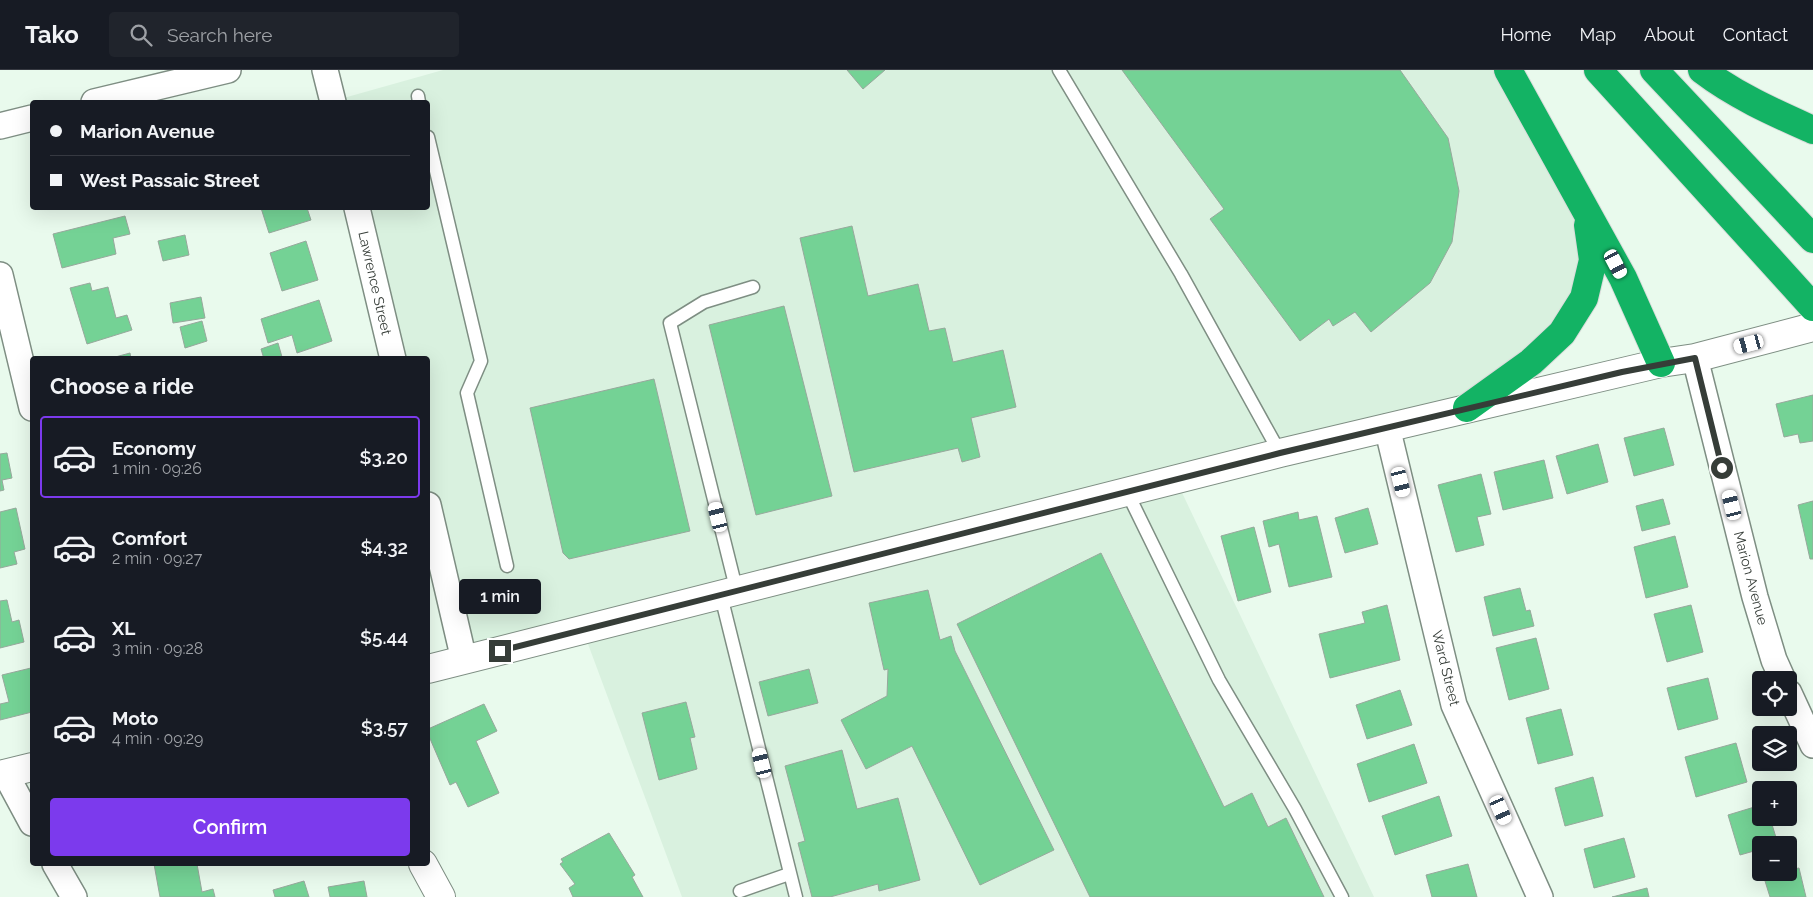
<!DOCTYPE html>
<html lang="en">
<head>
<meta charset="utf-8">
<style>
  body { margin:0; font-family:Raleway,sans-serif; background:#20242c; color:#f1f3f6; height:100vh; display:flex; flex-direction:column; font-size:19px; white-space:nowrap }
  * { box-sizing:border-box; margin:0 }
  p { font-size:16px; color:#9ea1a6 }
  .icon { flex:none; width:28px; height:28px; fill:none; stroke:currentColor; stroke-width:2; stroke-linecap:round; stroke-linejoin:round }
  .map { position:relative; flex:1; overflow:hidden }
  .panel { position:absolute; left:30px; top:286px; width:400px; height:510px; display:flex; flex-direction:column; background:#171b24; border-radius:5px; box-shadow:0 5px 20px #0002 }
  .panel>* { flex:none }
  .banner { position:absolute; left:30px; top:30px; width:400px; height:110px; border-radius:5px; box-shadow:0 5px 20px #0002; display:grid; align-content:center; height:110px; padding:0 20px; background:#171b24 }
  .tools { position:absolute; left:1752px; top:601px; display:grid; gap:10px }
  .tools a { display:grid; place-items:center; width:45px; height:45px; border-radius:5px; background:#171b24; box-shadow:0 5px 20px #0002; font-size:25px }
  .end { position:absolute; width:22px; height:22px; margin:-11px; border:6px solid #363d38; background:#fff; box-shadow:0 0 0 2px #fff }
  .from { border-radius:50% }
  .bubble { position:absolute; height:35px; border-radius:5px; background:#171b24; box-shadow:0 5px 20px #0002; font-size:16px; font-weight:600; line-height:35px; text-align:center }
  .car { position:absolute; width:15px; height:30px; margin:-15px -8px; border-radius:6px; box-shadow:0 0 4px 1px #0007; background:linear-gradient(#fff 24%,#345 0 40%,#fff 0 76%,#345 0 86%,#fff 0) }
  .banner b { display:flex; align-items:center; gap:18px; height:48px; font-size:19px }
  .banner b+b { border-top:1px solid #363941 }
  .banner i { width:12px; height:12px; background:#f1f3f6 }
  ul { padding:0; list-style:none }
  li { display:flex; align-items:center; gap:15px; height:82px; margin:0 10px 8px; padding:0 10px; border:2px solid transparent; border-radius:5px }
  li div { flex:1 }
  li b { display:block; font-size:19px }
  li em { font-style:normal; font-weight:600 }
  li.on { border-color:#7c3aed }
  li>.icon { width:45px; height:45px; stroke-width:1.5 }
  h2 { padding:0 20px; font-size:22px; line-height:60px }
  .cta { display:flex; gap:10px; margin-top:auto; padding:10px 20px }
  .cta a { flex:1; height:58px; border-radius:5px; background:#7c3aed; color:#fff; font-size:20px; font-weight:600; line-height:58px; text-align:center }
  header { display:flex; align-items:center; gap:30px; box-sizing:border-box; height:70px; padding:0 25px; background:#171b24; border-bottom:1px solid #363941 }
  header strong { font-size:24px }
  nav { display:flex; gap:28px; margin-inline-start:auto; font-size:18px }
  .search { width:350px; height:45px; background:#20242c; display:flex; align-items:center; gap:12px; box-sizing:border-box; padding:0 18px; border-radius:5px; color:#9ea1a6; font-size:19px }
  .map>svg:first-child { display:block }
  .built { fill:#d9f1df }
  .building { fill:#74d295; stroke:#97a89c }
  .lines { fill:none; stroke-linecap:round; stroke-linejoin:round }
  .lane-casing { stroke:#7e8e83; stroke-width:15 }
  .street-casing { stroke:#7e8e83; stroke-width:28 }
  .secondary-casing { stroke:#7e8e83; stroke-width:30 }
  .highway-casing { stroke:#dbdcdb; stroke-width:30 }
  .lane { stroke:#fff; stroke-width:12 }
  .street { stroke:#fff; stroke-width:25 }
  .secondary { stroke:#fff; stroke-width:28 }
  .highway { stroke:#13b364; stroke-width:28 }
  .route { stroke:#363d38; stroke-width:6 }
  .labels { text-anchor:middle; stroke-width:5; stroke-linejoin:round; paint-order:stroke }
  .street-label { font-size:14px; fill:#363d38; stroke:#fff }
</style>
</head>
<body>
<header>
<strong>Tako</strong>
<div class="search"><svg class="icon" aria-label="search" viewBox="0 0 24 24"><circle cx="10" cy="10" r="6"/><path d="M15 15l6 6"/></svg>Search here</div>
<nav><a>Home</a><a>Map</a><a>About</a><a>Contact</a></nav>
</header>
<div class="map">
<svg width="1813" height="827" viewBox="0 0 1813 827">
  <rect width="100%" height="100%" fill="#e9faed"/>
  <path class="built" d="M443,0H1508L1585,136L1584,228L1467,338L1176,410L1374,827H682L588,574L464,590L428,435V289H393L357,138H428V32L333,31Z"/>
  <path class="building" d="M847,0H885L863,19Z
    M1122,0H1400L1448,68L1459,121L1452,172L1430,213L1371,262L1355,242L1333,256L1329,249L1300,271L1210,149L1224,139Z
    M261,138H307L311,150L269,163Z
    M125,146L130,164L113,168L116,184L62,198L53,164Z
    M852,156L868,226L918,214L929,261L945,258L953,292L1003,280L1016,337L971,348L980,387L962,392L958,378L854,402L800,168Z
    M185,165L189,185L163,191L158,171Z
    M306,171L318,210L282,221L270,183Z
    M90,213L92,221L108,217L116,248L127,245L132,260L87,274L70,218Z
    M201,227L205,248L173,253L170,233Z
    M319,230L332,271L297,283L292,265L268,273L261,249Z
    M784,236L832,426L756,445L709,255Z
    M202,251L207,271L185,278L180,257Z
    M278,273L282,287L264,289L261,279Z
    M130,283L131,289H108Z
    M654,309L690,461L569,489L563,483L530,338Z
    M1813,325V371L1800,373L1798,364L1784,367L1776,334Z
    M1664,358L1674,395L1634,406L1624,368Z
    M1598,374L1608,412L1567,424L1556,386Z
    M7,383L12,408L2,410L4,420L0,421V384Z
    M1544,390L1553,428L1503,440L1494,402Z
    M1481,404L1491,444L1477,447L1484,475L1456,482L1438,415Z
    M1663,429L1670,454L1642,461L1636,436Z
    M1813,431V489H1810L1798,435Z
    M16,438L25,479L14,482L17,494L0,498V442Z
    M1368,438L1378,474L1345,483L1335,448Z
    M1298,442L1299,450L1317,446L1332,507L1289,517L1279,474L1269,477L1263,451Z
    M1254,457L1271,522L1238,531L1221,466Z
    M1675,466L1688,517L1646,528L1634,477Z
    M1101,483L1224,737L1252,723L1268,757L1286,748L1324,827H1090L957,554Z
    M1520,518L1526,541L1530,540L1534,556L1493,566L1484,527Z
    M928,520L940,570L951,566L955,581L1054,780L980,815L912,676L866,699L841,650L887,626L888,599L884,600L869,533Z
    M7,530L12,552L19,550L24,572L0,578V531Z
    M1387,535L1400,590L1330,608L1319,564L1365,553L1362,542Z
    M1691,535L1703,582L1667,592L1654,544Z
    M1536,568L1549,619L1509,630L1496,578Z
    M31,598L32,642L0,650V634L9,632L2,605Z
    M809,599L818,633L768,646L759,612Z
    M1708,608L1718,649L1678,660L1667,618Z
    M1400,620L1412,655L1367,669L1356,635Z
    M686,632L695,667L690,668L697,699L659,710L642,643Z
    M484,634L497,661L476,671L499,723L468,737L456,712L450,715L428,664V659Z
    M1561,639L1573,685L1538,694L1526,648Z
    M1736,673L1747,712L1696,727L1685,687Z
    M1414,674L1427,713L1369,732L1357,694Z
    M842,680L857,739L898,728L920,810L879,821L878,814L830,827H812L798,773L805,771L785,696Z
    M1593,707L1603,746L1565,756L1555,718Z
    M1439,726L1452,766L1395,785L1382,746Z
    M1761,735V748H1770L1778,774L1761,775V779L1740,785L1728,745Z
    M609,763L635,805L632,807L643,827H573L569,818L575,814L560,794L563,792L561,789Z
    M1624,768L1635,807L1594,818L1584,779Z
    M154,794H197L202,822L213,819L215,827H160Z
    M1468,794L1477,827H1432L1426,805Z
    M1799,798L1806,827H1770L1765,811L1782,807L1779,803L1789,802V800Z
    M304,811L309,827H275L273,820Z
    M364,811L367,827H330L328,817Z
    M1647,818L1649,827H1612Z"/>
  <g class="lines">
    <defs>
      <path id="lane" d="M1059,0L1181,204L1280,383
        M418,26L419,32
        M428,67L481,291L467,323L507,496
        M1127,422L1219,610L1295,739L1342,827
        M737,522L670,253L704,232L753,217
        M721,526L796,827
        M740,821L789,804"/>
      <path id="street" d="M325,0L333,32
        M94,32L228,0
        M0,56L32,48
        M357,138L393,289
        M0,205L32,338
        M1695,288L1755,527L1774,590L1783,610
        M1387,357L1454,635L1540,827
        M428,435L464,590
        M1789,623L1813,675
        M5,703L32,753
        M55,794L74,827"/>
      <path id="secondary" d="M428,599L1280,383L1661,293L1695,288L1813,257
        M0,705L32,697
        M423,794L441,827"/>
      <path id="highway" d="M1508,0L1623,208L1661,293
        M1598,0L1813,237
        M1654,0L1813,169
        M1702,0C1736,26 1775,43 1813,60
        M1467,338L1531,292L1562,263L1584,228L1593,190L1588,155"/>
    </defs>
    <use href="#lane" class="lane-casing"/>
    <use href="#street" class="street-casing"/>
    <use href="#secondary" class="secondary-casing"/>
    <use href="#highway" class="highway-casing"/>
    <use href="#lane" class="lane"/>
    <use href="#street" class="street"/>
    <use href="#secondary" class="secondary"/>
    <use href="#highway" class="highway"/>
  </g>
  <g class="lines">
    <path class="route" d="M500,581L1280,383L1622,302L1695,288L1722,398"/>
  </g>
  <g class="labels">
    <g class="street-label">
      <text transform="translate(375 213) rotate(77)" y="5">Lawrence Street</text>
      <text transform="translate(1751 508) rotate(75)" y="5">Marion Avenue</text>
      <text transform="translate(1446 598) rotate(76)" y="5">Ward Street</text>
    </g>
  </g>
</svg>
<div class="tools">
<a><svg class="icon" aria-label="locate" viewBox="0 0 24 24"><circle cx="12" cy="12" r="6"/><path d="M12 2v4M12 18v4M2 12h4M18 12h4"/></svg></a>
<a><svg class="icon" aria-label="layers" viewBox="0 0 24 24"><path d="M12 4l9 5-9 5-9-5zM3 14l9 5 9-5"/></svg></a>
<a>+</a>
<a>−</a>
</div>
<i class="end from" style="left:1722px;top:398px"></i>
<i class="end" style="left:500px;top:581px"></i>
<div class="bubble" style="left:459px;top:509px;width:82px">1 min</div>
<i class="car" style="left:1616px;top:194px;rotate:152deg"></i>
<i class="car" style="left:1749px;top:274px;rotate:255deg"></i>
<i class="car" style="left:1401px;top:412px;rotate:166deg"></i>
<i class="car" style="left:1732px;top:435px;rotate:346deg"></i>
<i class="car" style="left:718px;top:447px;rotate:346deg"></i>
<i class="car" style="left:762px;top:693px;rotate:346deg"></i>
<i class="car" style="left:1501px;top:740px;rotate:156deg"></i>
<div class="banner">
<b><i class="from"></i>Marion Avenue</b>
<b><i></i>West Passaic Street</b>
</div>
<section class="panel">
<h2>Choose a ride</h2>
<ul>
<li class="on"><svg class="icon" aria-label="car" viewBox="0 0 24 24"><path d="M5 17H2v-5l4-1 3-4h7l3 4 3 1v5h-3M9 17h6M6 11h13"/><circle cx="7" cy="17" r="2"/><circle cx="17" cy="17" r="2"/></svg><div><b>Economy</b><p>1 min · 09:26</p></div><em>$3.20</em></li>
<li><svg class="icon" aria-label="car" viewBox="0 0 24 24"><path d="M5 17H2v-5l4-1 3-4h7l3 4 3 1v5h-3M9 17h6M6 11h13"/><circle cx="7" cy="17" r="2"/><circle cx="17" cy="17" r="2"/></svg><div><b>Comfort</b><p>2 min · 09:27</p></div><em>$4.32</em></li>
<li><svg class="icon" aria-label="car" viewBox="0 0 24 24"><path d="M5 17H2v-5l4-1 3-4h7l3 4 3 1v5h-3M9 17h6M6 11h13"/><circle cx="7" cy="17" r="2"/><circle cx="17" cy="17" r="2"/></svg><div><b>XL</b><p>3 min · 09:28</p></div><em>$5.44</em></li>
<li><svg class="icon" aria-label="car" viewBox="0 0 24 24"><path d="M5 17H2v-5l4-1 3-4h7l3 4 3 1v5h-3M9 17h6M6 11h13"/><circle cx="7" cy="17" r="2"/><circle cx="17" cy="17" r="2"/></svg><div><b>Moto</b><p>4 min · 09:29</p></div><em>$3.57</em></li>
</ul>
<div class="cta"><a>Confirm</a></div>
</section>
</div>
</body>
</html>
